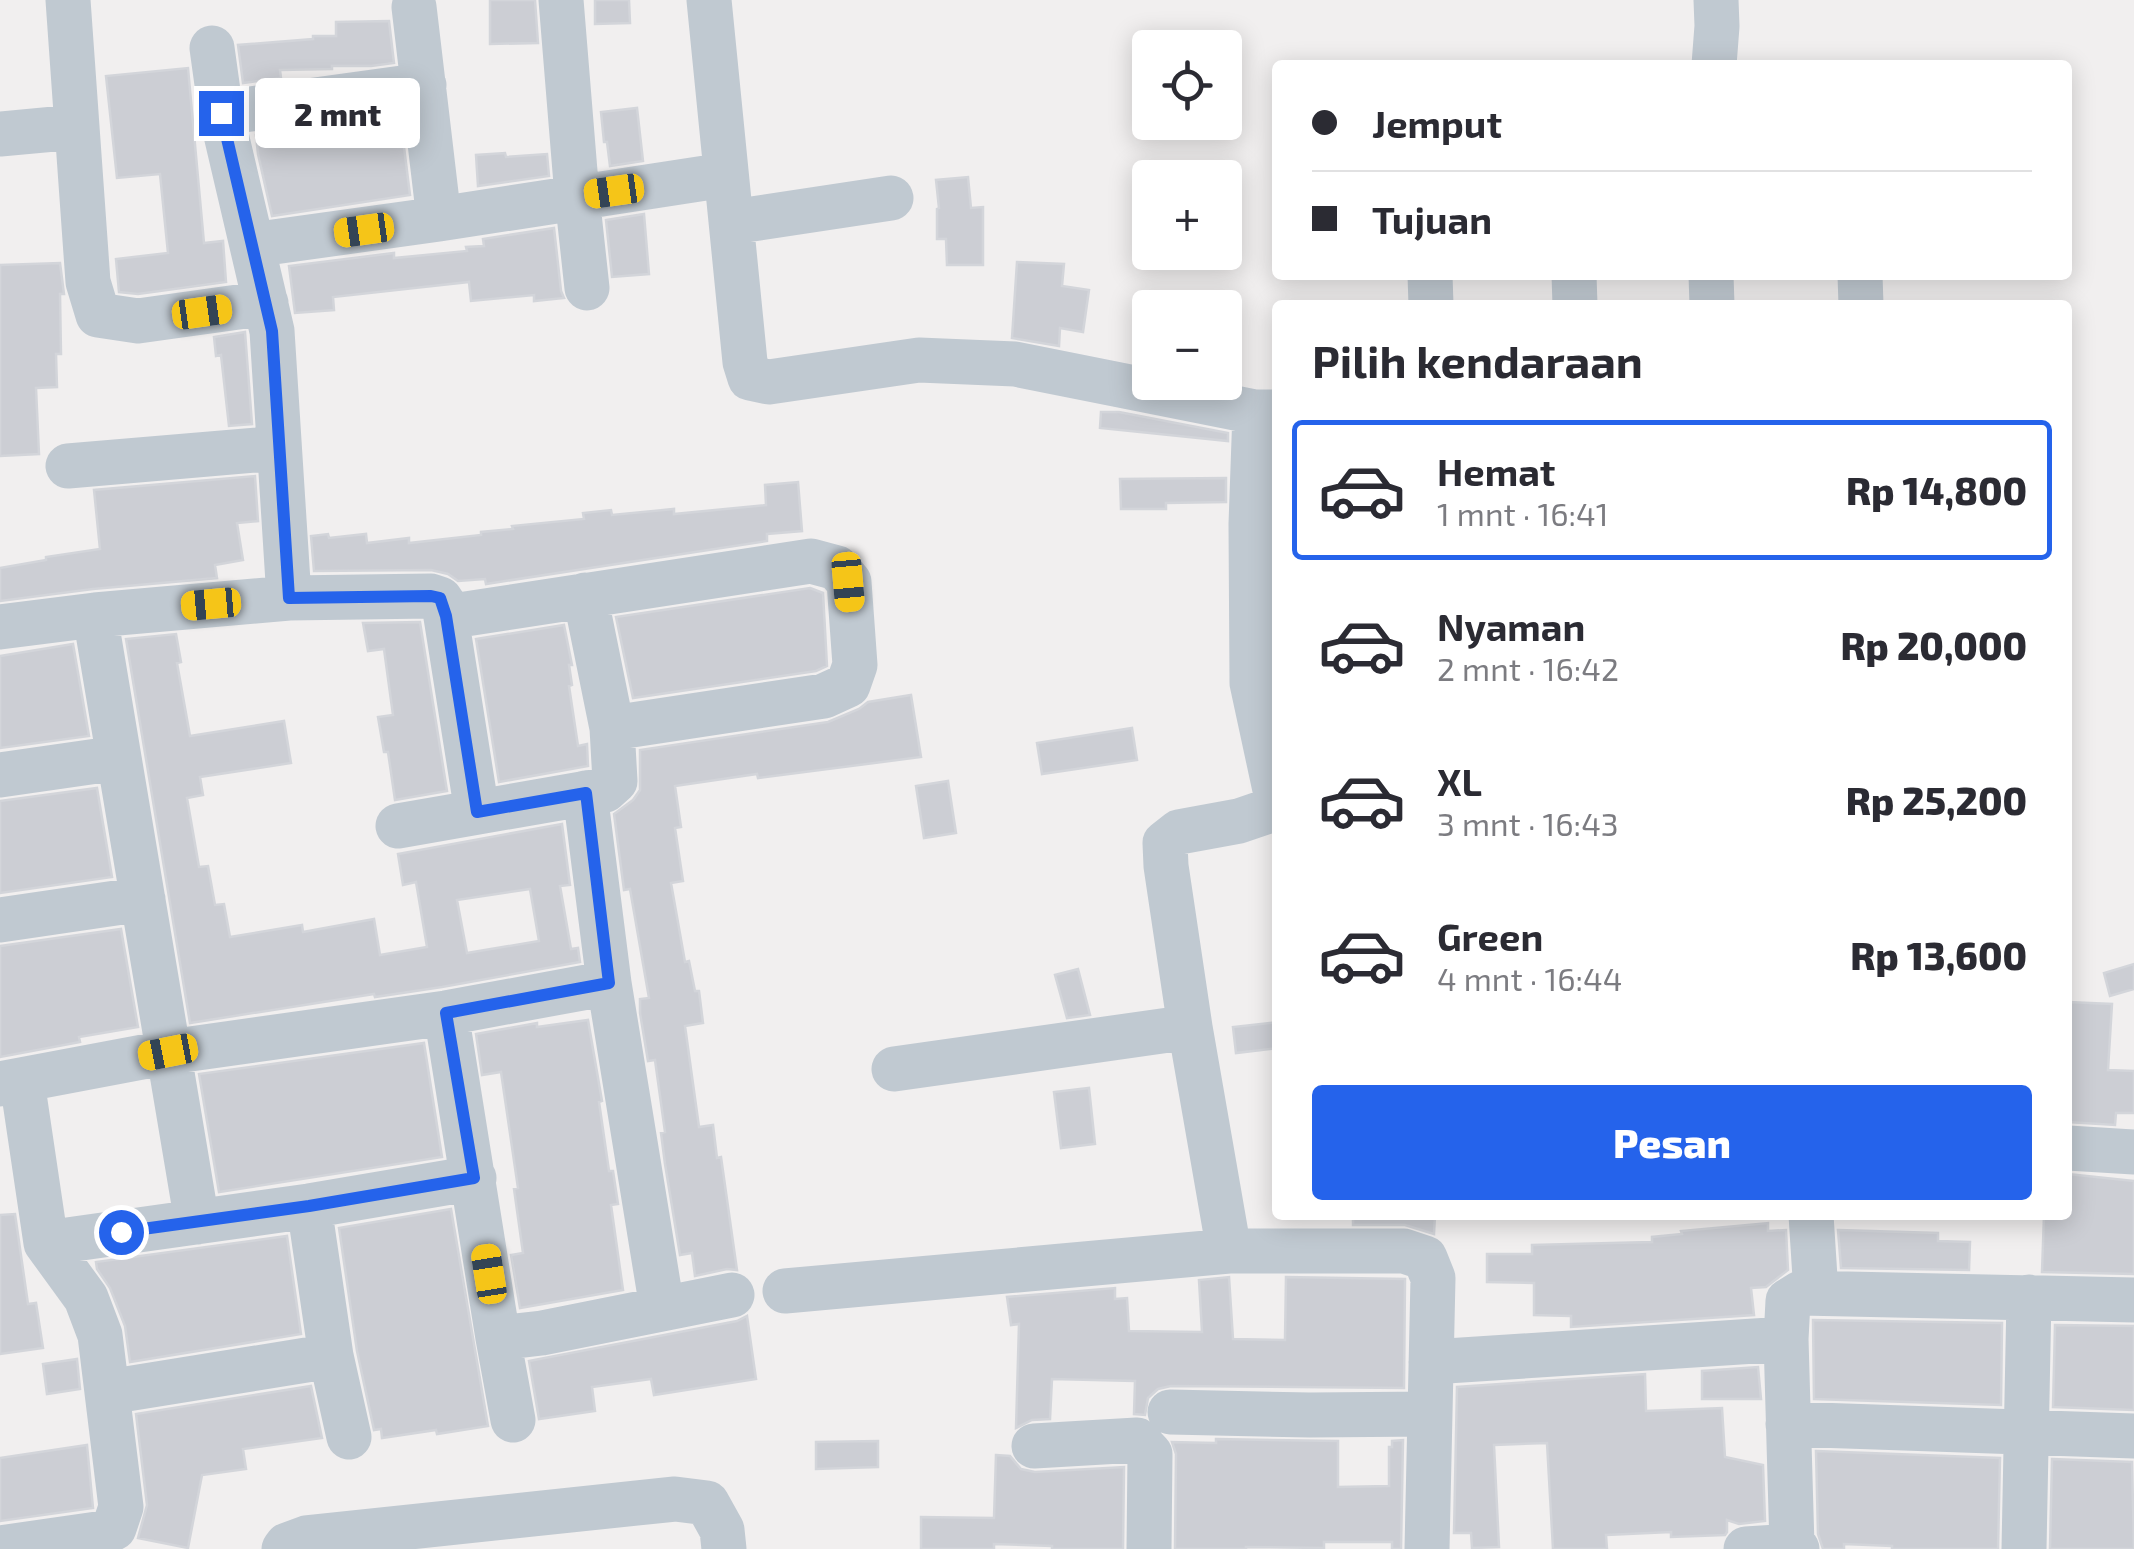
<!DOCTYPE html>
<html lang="id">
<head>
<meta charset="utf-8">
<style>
  body { margin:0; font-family:"Exo 2",sans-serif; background:#f2f2f3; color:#2b2b33; height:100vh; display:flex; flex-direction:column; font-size:38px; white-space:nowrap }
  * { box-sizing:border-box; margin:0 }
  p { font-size:32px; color:#7c7c81 }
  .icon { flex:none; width:55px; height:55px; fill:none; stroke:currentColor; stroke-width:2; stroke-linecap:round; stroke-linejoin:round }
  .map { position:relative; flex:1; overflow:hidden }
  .drawer { position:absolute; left:1272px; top:300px; width:800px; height:920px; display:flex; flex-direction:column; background:#fff; border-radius:10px; box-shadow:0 5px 25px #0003 }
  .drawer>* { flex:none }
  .guide { position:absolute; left:1272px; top:60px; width:800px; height:220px; border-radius:10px; box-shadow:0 5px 25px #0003; display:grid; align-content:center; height:220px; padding:0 40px; background:#fff }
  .controls { position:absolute; left:1132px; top:30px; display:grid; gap:20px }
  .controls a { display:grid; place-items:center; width:110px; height:110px; border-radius:10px; background:#fff; box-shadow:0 5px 25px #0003; font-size:50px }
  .end { position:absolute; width:45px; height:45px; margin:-22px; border:12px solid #2563eb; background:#fff; box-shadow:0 0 0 5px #fff }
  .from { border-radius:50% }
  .bubble { position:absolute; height:70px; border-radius:10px; background:#fff; box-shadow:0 5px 25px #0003; font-size:32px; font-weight:800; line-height:70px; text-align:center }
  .car { position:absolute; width:30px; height:60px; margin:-30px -15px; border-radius:12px; box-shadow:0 0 8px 2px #0007; background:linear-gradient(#f5c518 24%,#345 0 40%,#f5c518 0 76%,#345 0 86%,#f5c518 0) }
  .guide b { display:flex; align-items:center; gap:35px; height:95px; font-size:38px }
  .guide b+b { border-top:2px solid #e1e1e2 }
  .guide i { width:25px; height:25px; background:#2b2b33 }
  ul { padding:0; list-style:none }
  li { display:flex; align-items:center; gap:30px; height:140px; margin:0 20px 15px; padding:0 20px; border:5px solid transparent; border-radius:10px }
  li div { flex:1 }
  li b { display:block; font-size:38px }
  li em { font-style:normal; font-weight:800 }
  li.selected { border-color:#2563eb }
  li>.icon { width:90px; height:90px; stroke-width:1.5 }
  h2 { padding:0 40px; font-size:45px; line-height:120px }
  .button { display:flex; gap:20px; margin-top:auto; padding:20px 40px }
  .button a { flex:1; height:115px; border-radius:10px; background:#2563eb; color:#fff; font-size:40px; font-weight:800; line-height:115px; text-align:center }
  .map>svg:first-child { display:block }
  .building { fill:#ccced4; stroke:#d3d5da; stroke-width:2.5; fill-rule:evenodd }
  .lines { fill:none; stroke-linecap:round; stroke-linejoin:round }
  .minor { stroke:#c0c9d1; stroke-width:45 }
  .route { stroke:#2563eb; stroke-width:12 }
</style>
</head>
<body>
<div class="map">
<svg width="2134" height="1549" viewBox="0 0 2134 1549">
  <rect width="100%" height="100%" fill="#f1efef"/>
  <path class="building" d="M490,0H535L538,43L490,44Z
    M595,0H629L630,23L595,24Z
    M389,21L394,63L371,66H332V69L280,70L281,78L243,83L238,45L313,39V36H336V22Z
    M188,68L204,243L223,241L226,282L138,294L119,292L116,259L168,253L160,174L117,178L106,76Z
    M637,108L643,161L610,166L607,142H604L601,112Z
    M400,115L410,195L272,216L258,154L256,135Z
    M505,153L506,157L547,154L549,176L478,186L476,155Z
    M968,177L971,208L983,207V265H947L946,239H937V209L939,208L936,180Z
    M644,214L649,274L612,277L606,220Z
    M554,228L561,291L564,298L534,301V295L471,301L469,282L333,297L334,310L295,313L289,266L394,253V258L467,251L466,247L484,246L483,239Z
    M1017,262L1064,264L1062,286L1089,290L1083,332L1060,328L1059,346L1012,338Z
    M60,263L64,294H60L61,354H56L57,387L36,388L39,454L0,456V265Z
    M245,332L252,424L229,426L221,355L216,356L214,337Z
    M1101,412H1119L1228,433V441L1100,428Z
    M255,476L258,521L237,523L243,560L215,565L217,578L93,589L0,601V568L46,560V557L100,549L94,490Z
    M1226,478V502L1166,503V509H1121L1120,479Z
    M798,482L802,531L767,534V541L486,584L485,579L458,581L448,574L431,570L314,571L311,536L328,534L329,538L366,534L367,543L409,538V543L481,535V532L513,529L512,526L584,519L583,513L611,510L612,515L674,509V514L766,505L765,485Z
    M810,588L823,593L827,666L816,671L633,698L616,617Z
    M420,622L447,791L395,800L388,752H384L378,717L393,715L384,649L368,651L363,623Z
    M564,625L572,665H569L572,685L569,686L578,746L587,744L588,766L499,782L476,639Z
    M176,634L181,662L177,663L190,736L284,721L291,763L200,777L203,795L187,798L199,867L208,866L215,905L224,904L230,937L302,925L303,932L374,919L380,955L427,947L416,882L403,885L398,854L562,824L570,885L560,886L571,949L578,948L580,962L442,987L375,997L374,994L190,1023L126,639ZM530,889L539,941L467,953L457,900Z
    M73,644L89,736L0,748V656Z
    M911,695L921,757L758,778L757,774L675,786L681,827L675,828L683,881L671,883L685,962L689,961L695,991H699L703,1023L685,1026L699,1127L713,1125L717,1158L721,1157L737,1270L727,1269L695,1276L692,1253L680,1255L665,1164L661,1133L665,1132L655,1060L648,1061L640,1013V999L649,998L630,889L624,890L614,814L633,800L640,790V750L828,722L859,709L868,702Z
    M1132,728L1137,760L1042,774L1037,743Z
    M948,781L956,833L924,838L916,786Z
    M97,788L112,877L0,893V801Z
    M121,929L138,1027L79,1037L80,1042L0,1057V946Z
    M2134,964V989L2110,996L2104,973Z
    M1078,969L1090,1015L1067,1018L1055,975Z
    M2068,1002L2112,1004L2108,1070L2134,1071V1113H2116L2115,1125L2068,1122Z
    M588,1020L602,1101L599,1102L609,1171H613L618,1204L611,1205L623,1290L520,1308L511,1255L523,1253L514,1189L518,1188L501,1072L482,1075L476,1034L537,1023V1027Z
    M1278,1022V1048L1236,1053L1233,1027Z
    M424,1043L442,1157L219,1192L199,1074Z
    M1089,1088L1095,1144L1061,1148L1054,1092Z
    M2068,1174L2134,1181V1274L2042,1272L2044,1215H2068Z
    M451,1209L488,1426L437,1434L436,1430L382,1438L381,1429L374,1430L357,1351L339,1228Z
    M15,1214L28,1304L36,1303L43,1348L0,1354V1215Z
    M1353,1215H1435L1434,1234L1405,1225H1353Z
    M1768,1223V1231L1786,1230L1788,1270L1766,1287L1751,1288L1754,1315L1571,1327V1316L1534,1315V1283L1487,1282V1254H1532V1245L1652,1242V1237L1682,1234L1681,1231Z
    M1838,1230L1938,1233V1241L1970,1242L1969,1270L1841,1268Z
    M287,1236L301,1334L130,1362L125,1326L110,1288L97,1269L96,1262Z
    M1229,1277L1233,1339L1285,1340L1286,1277L1405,1279L1404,1388L1171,1386L1158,1389L1148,1398L1145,1415L1134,1414L1135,1381L1052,1379L1050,1419L1032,1420L1016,1428L1019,1324L1011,1325L1007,1297L1115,1288V1299L1127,1298L1129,1331L1202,1332L1199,1280Z
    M747,1316L756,1379L654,1395L651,1379L592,1387L595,1411L539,1419L529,1361L737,1321Z
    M1813,1320L2002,1323L2001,1405L1814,1399Z
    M2055,1325L2134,1326V1410L2053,1407Z
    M77,1359L80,1389L47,1394L43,1364Z
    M1758,1367L1761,1399H1702V1371Z
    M1645,1374L1646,1411L1722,1408L1725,1457L1763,1465L1765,1521L1739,1524L1727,1520V1532L1725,1535L1671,1537V1532L1606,1535L1607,1549H1553L1547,1443L1494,1445L1499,1547L1472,1548L1471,1533H1454L1457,1387Z
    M311,1386L322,1438L243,1449L246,1469L202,1475L188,1548L138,1538L147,1505L136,1414Z
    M1216,1439L1338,1441V1487L1389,1486V1447H1392V1441L1403,1440L1401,1549H1392V1542H1324V1548L1246,1547V1549H1175L1176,1454L1172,1442L1216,1443Z
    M878,1441V1467L816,1469V1442Z
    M87,1445L93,1508L0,1521V1458Z
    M1816,1451L2000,1458L1998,1549H1892V1546L1844,1544V1549H1823L1818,1534Z
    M996,1455L1010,1456L1021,1469L1035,1472L1124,1467L1123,1549H1052V1546L994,1544V1549H921V1517L994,1518Z
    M2052,1459L2132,1462L2134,1549H2050Z"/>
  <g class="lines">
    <path class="minor" d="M68,0L88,282L98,315L138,321L266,303
      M561,0L577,196L587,288
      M709,0L745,362L750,378L769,382L919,360L1015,364L1255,412H1278
      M414,7L439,219
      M212,48L221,113L272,331L289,598
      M1714,65L1717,26L1716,0
      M221,113L424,85
      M0,134L76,127
      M732,222L891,198
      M252,245L439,219L725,175
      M1430,275L1431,305
      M1574,275L1575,305
      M1711,275L1712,305
      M1860,275L1861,305
      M68,466L279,448
      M95,615L197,1222
      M446,617L811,561L837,568L849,582L855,665L848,685L824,696L612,728
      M0,627L95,615L289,598L431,596L440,599L444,605L446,617L477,812
      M0,775L118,758
      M585,793L609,983L662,1308
      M398,826L605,790L615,781L612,728L585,595
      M0,920L143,899
      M446,1013L498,1338L542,1333L732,1295
      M894,1069L1190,1027
      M0,1084L169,1052L446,1013L609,983
      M2068,1148L2134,1152
      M309,1206L331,1356L349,1437
      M1811,1215L1816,1293
      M46,1243L309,1206L474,1178
      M1229,1251L1190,1027L1166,866L1165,843L1179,832L1239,821L1271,810L1277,799L1252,683L1251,524L1255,412
      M785,1291L1229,1251H1404L1425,1258L1433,1278L1427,1549
      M498,1338L513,1420
      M1431,1362L1786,1339
      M108,1392L331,1356
      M1170,1412L1310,1415L1430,1414
      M1788,1424L2134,1436
      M1034,1446L1137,1440L1150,1454L1149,1549
      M1792,1546L1786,1339L1788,1301L1801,1293L2134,1300
      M0,1548L104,1533L114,1528L121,1507L100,1335L86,1298L46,1243L22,1081
      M284,1549L287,1545L306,1538L675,1499L707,1503L722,1530L724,1549
      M1746,1549L1792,1546L1797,1549
      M2024,1549L2029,1297"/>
  </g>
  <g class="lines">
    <path class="route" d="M121,1232L309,1206L474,1178L446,1013L609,983L586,793L477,812L446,616L440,598L431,596L289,598L272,331L221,113"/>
  </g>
</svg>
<div class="controls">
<a><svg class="icon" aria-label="locate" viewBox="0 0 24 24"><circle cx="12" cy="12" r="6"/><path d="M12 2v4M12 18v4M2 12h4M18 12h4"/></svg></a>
<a>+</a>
<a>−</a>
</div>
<i class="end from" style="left:121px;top:1232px"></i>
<i class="end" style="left:221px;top:113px"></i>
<div class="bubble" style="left:255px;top:78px;width:165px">2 mnt</div>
<i class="car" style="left:614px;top:191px;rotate:262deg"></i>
<i class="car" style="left:364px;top:230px;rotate:262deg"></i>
<i class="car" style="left:202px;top:312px;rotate:82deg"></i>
<i class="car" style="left:848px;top:582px;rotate:175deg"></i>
<i class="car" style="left:211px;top:604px;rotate:265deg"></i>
<i class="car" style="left:168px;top:1052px;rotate:259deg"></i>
<i class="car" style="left:489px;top:1274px;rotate:351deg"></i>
<div class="guide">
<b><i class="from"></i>Jemput</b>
<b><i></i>Tujuan</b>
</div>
<section class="drawer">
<h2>Pilih kendaraan</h2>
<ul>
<li class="selected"><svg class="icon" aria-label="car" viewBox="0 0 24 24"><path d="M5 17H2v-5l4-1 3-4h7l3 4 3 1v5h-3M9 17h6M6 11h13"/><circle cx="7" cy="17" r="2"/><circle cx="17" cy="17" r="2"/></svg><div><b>Hemat</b><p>1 mnt · 16:41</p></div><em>Rp 14,800</em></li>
<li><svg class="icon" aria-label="car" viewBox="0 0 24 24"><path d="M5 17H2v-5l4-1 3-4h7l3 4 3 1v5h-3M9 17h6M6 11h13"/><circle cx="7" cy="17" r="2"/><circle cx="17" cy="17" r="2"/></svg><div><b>Nyaman</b><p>2 mnt · 16:42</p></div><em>Rp 20,000</em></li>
<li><svg class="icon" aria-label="car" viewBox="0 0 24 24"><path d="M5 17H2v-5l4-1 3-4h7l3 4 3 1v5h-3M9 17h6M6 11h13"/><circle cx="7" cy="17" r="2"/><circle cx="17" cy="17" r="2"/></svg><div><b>XL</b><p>3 mnt · 16:43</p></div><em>Rp 25,200</em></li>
<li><svg class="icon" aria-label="car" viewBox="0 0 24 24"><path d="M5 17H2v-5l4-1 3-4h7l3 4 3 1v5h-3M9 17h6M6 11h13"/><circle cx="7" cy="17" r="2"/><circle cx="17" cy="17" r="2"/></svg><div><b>Green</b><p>4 mnt · 16:44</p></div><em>Rp 13,600</em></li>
</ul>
<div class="button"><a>Pesan</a></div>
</section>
</div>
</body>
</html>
